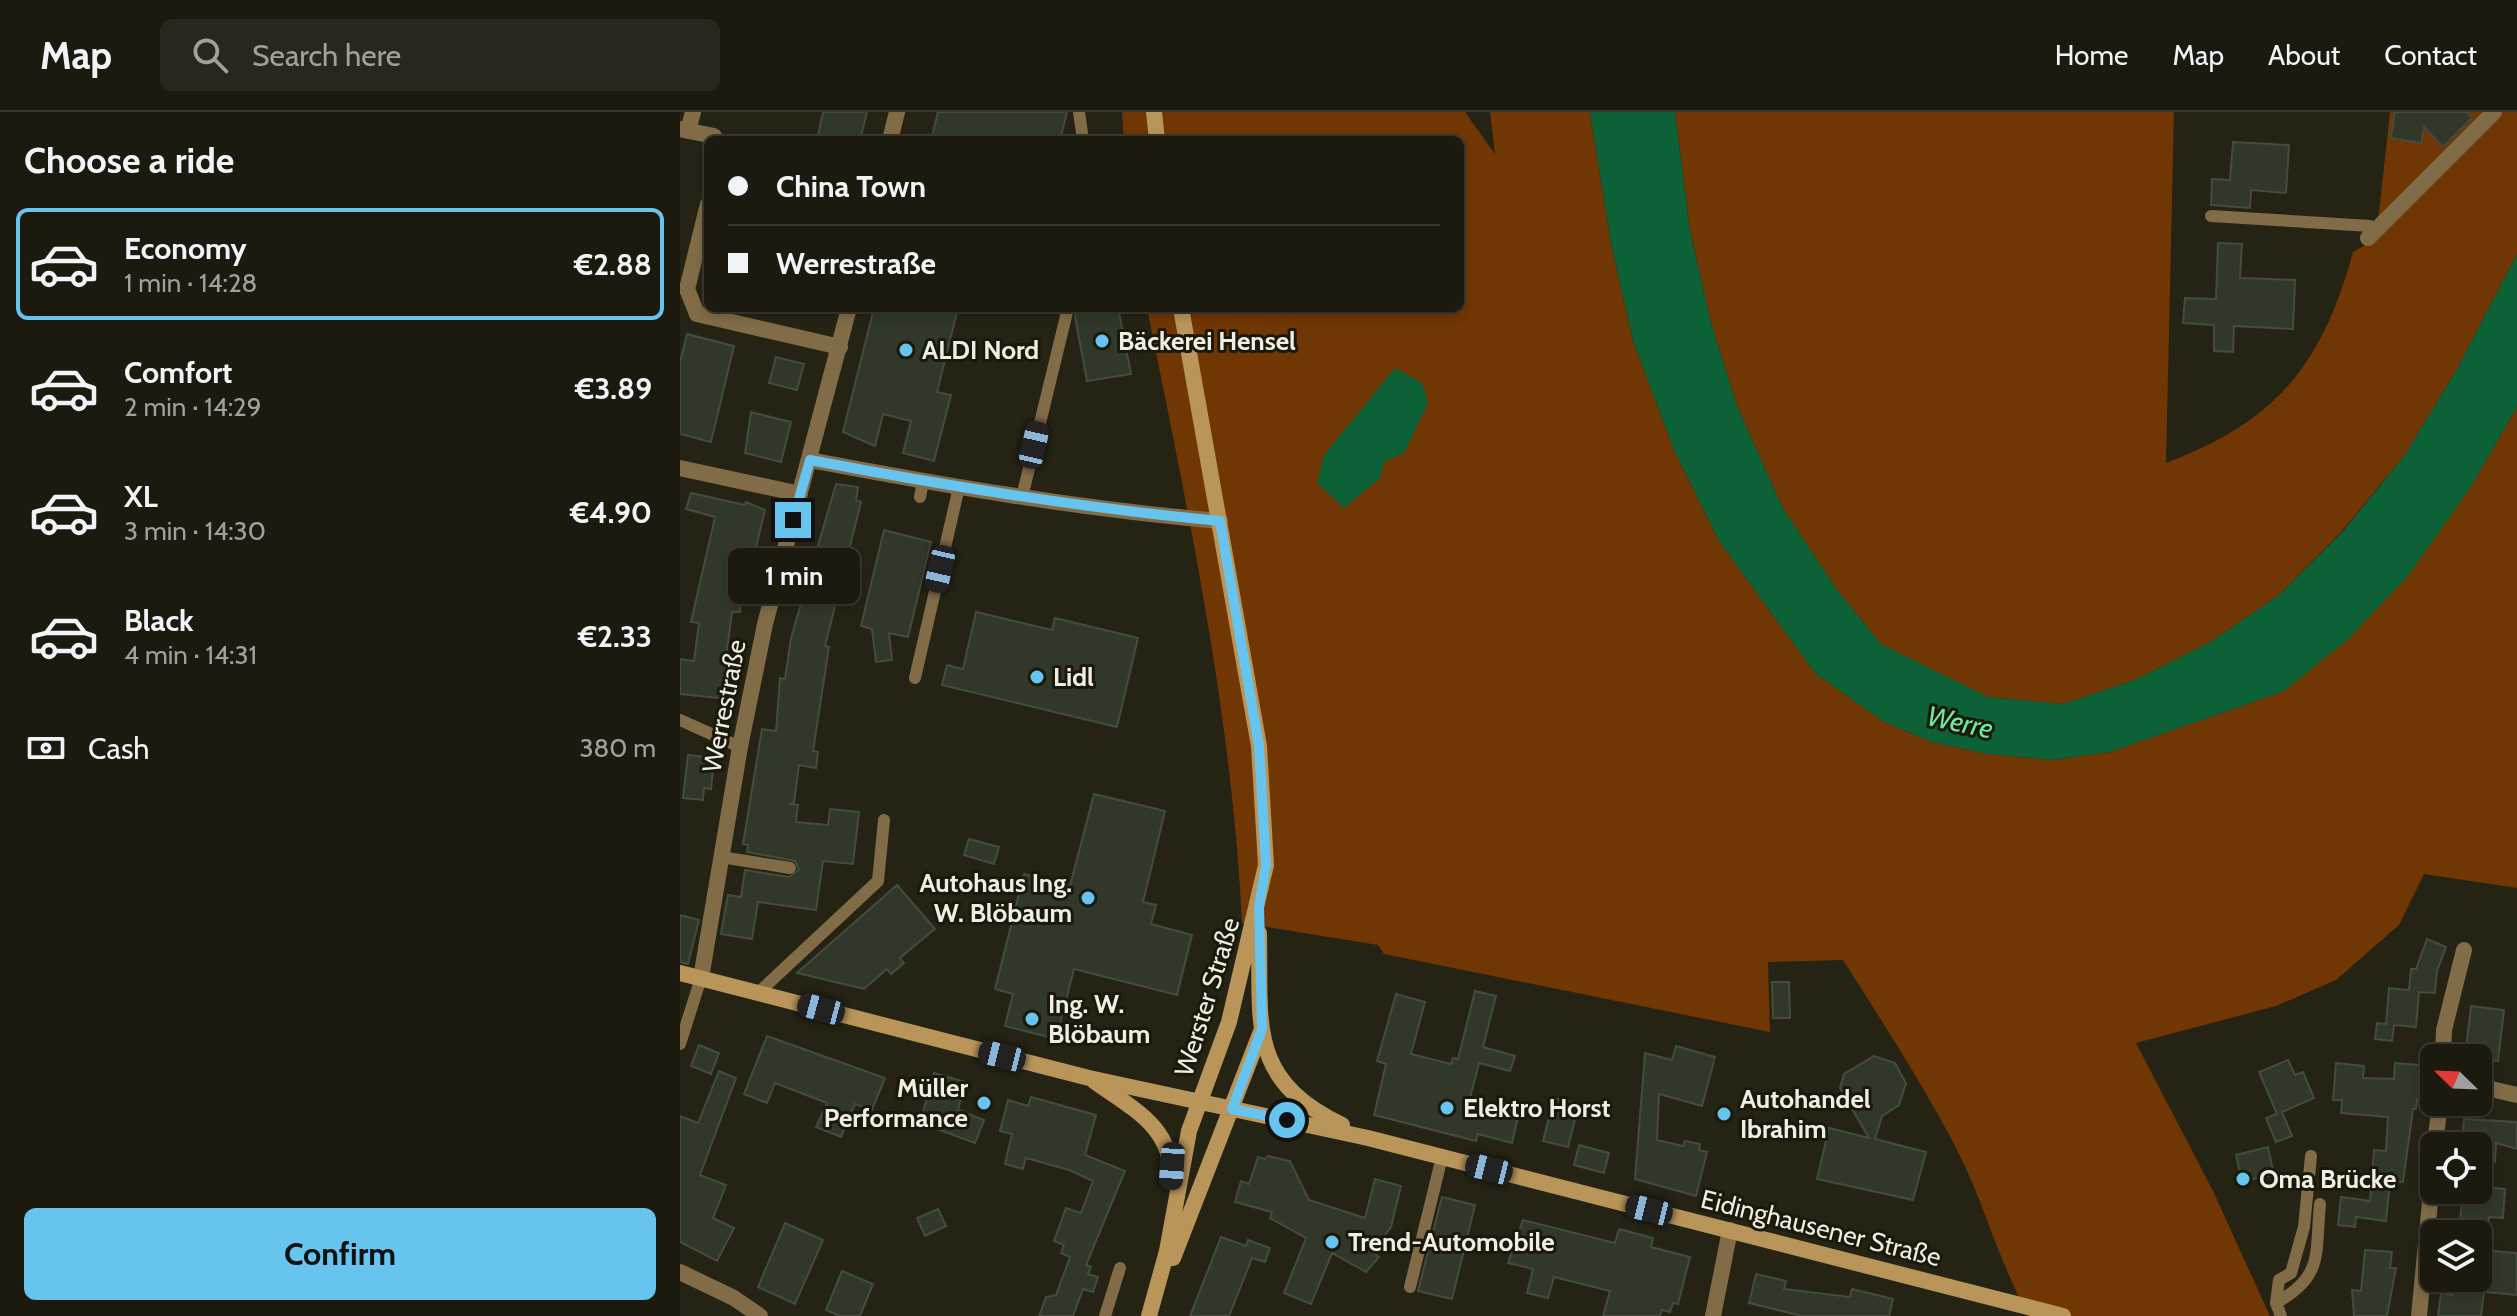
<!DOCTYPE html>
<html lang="en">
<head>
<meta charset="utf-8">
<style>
  body { margin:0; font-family:Cabin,sans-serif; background:#29271d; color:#f1f3f6; height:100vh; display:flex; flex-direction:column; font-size:30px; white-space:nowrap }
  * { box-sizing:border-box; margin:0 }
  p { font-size:26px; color:#a0a19e }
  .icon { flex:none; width:44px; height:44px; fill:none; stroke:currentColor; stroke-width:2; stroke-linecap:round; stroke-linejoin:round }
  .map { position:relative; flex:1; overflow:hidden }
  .drawer { display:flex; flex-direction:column; background:#1c1a0f; width:680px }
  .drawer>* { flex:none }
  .banner { position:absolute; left:24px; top:24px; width:760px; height:176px; border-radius:12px; box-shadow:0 4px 12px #0003,0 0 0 2px #3a382f; display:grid; align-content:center; height:176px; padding:0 24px; background:#1c1a0f }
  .needle { width:52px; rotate:293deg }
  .buttons { position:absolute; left:1740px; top:932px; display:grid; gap:16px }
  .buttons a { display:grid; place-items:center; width:72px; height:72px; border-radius:12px; background:#1c1a0f; box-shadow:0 4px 12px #0003,0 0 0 2px #3a382f; font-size:40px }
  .end { position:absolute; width:36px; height:36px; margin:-18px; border:10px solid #66c4ef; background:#111; box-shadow:0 0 0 4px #111 }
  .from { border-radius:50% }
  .bubble { position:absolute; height:56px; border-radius:12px; background:#1c1a0f; box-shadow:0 4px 12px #0003,0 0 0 2px #3a382f; font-size:26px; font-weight:700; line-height:56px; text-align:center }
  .car { position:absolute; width:24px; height:48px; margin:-24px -12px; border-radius:10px; box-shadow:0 0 6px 2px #0007; background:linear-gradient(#222 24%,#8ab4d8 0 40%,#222 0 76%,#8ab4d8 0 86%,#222 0) }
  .banner b { display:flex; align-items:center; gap:28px; height:76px; font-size:30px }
  .banner b+b { border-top:2px solid #3a382f }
  .banner i { width:20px; height:20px; background:#f1f3f6 }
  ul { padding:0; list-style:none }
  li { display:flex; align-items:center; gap:24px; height:112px; margin:0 16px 12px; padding:0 8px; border:4px solid transparent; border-radius:12px }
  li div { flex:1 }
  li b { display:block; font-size:30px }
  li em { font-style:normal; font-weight:700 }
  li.current { border-color:#66c4ef }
  li>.icon { width:72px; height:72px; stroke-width:1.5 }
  h2 { padding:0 24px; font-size:36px; line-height:96px }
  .pay { display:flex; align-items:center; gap:20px; height:88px; padding:0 24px; font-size:30px }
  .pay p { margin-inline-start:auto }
  .primary-button { display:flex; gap:16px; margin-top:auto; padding:16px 24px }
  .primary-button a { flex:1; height:92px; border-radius:12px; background:#66c4ef; color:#111; font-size:32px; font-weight:700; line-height:92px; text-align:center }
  header { display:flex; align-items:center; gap:48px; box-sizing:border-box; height:112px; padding:0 40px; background:#1c1a0f; border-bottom:2px solid #3a382f }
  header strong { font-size:38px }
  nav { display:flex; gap:44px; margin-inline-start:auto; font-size:28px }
  .search { width:560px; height:72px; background:#29271d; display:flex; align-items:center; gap:20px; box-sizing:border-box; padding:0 28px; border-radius:12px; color:#a0a19e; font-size:30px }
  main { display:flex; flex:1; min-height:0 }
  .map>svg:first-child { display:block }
  .green { fill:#703603 }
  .water { fill:#0c6136 }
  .building { fill:#313829; stroke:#444c3c; stroke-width:2 }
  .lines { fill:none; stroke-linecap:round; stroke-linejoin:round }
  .service { stroke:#826c48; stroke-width:12 }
  .minor { stroke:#826c48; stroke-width:16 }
  .secondary { stroke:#b9955a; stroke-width:16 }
  .route { stroke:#66c4ef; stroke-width:10 }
  .poi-dot { fill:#66c4ef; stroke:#1b1a0a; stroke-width:3 }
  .labels { text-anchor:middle; stroke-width:6; stroke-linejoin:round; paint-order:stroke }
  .poi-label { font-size:26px; font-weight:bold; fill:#eeeee3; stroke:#1b1a0a; text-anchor:start }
  .street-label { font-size:26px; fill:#eeeee3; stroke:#1b1a0a }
  .water-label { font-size:28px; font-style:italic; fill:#6aeb9d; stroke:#1b1a0a }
</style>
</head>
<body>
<header>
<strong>Map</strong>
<div class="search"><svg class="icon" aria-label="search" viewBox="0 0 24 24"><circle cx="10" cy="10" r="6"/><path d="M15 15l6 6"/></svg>Search here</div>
<nav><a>Home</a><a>Map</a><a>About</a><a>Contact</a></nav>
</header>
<main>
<section class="drawer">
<h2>Choose a ride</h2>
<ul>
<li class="current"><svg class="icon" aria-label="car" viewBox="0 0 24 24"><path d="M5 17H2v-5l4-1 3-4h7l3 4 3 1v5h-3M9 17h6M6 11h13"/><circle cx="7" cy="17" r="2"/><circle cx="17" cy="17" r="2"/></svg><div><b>Economy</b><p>1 min · 14:28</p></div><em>€2.88</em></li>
<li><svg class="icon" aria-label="car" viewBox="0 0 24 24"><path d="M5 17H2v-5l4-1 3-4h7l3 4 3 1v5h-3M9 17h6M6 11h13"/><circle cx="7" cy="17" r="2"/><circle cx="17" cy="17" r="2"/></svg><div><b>Comfort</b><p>2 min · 14:29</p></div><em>€3.89</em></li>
<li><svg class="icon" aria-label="car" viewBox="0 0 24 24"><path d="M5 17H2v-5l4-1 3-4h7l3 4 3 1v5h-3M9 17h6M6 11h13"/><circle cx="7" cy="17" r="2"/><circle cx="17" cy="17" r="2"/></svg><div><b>XL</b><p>3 min · 14:30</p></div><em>€4.90</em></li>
<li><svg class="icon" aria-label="car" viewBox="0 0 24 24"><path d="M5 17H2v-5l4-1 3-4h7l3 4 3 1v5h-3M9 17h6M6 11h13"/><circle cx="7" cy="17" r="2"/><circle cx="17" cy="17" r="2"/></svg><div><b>Black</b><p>4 min · 14:31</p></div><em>€2.33</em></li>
</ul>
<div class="pay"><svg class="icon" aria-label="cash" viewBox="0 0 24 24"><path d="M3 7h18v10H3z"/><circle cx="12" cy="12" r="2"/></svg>Cash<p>380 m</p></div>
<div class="primary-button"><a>Confirm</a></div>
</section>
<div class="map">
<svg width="1837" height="1204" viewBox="0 0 1837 1204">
  <rect width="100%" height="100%" fill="#252314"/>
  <path class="green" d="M442,0H785L815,42L810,0H910L931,131L953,229L994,338L1039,429L1135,561L1204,610L1252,630L1308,642L1372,648L1430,640L1604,579L1790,376L1837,295V776L1744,762L1719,813L1656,868L1596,894L1456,931L1533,1079L1590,1204H1349C1319,1151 1306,1096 1279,1042C1245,975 1203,911 1163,848L1088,850L1090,920L704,842L698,833L562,811C552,603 508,399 467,196H780V28H444Z
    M995,0H1494L1486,351C1597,309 1642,253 1673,140L1696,127L1710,0H1837V142L1777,257L1724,344L1662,419L1599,483L1532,529L1457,567L1383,592L1308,585L1257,561L1201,532L1157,478L1102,395L1057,294L1031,211L1010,119Z"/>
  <path class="water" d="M910,0H995L1010,119L1031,211L1057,294L1102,395L1157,478L1201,532L1308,585L1383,592L1457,567L1532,529L1599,483L1663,419L1724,344L1777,257L1837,142V295L1790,376L1728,464L1667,528L1604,579L1430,640L1372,648L1308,642L1252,630L1204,610L1135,561L1039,429L994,338L953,229L931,131Z
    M715,256L742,271L748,291L724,341L704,350L700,366L664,396L637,371L644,343Z"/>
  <path class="building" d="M143,0H187L180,28H137Z
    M258,0H387L380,28H251Z
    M1715,0H1787L1792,6L1763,35L1744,15L1741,31L1711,26Z
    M1553,30L1609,33L1606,81L1571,78L1570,96L1531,93L1532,67L1550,68Z
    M1538,131L1562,132L1560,166L1615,168L1613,217L1554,214L1553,240L1534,239V213L1503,211L1505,186L1536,187Z
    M194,196H278L257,280L271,283L254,349L223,341L231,309L203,302L195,334L163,320Z
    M397,196H438L451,262L407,269L395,205Z
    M7,222L54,234L31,330L0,322V250Z
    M96,245L124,252L117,278L89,271Z
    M71,300L111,310L101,350L65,341Z
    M156,372L178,375L176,388L181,390L145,534L149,535L133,639L138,640L136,656L119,653L114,691L109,692L118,693L116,710L148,713L150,697L179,700L173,752L143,749L136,798L78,790L72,827L41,822L48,783L61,785L65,758L109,765L119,758L115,749L67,740L68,733L63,732L82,617L96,619L100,566L105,567L111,526Z
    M11,381L65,393L66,390L85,398L64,485L61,484L60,500H52L45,552H51L48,587L0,582V547L14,549L19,511L11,510L35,405L6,397Z
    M204,418L251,430L228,525L209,521L212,548L196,550L192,517L181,514Z
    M296,500L372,518L375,506L458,526L437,615L262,573L267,553L283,557Z
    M8,643L34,646L31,677L24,676L23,688L3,686Z
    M414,682L485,699L463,790L476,793L471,812L512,823L497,883L394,857L376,927L325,914L333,882L315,877L344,762L390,774Z
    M289,727L319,735L314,752L284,743Z
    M217,773L255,817L220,846L224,851L211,862L207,857L184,877L117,861Z
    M0,803L19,808L8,852L0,850Z
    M1747,827L1766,835L1757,859L1755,881L1739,880L1736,915L1714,913L1712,929L1695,927L1697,911L1706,912L1709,876L1729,878L1731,857H1736Z
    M1092,870H1109L1110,906H1093Z
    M795,879L816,884L803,935L835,944L830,959L799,951L789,990L839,1001L832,1031L798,1022L796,1029L694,1003L706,952L697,949L716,882L745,890L731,942L771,952L773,946L778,947Z
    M1791,894L1824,898L1818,949L1785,945Z
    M87,924L205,966L192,998L175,992L161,1025L136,1015L147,991L95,971L87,991L64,982Z
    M19,933L39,941L31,962L11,954Z
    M996,934L1035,945L1022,994L979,982L977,1028L1003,1034L1005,1029L1020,1032L1019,1038L1027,1040L1016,1084L955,1067L965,941L992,948Z
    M1194,944L1215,951L1226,971L1219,993L1202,1004L1195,1027L1246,1040L1233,1088L1137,1067L1149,1016L1189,1026L1160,976L1164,962Z
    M1608,948L1615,963L1623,960L1634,986L1602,1000L1612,1024L1596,1030L1586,1006L1597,1002L1579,960Z
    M1656,951L1684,954L1683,966L1714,967L1715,951L1740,953L1739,969L1745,970L1743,988L1737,987L1736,997H1733L1723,1070L1710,1069L1706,1109L1676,1105L1675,1115L1658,1113L1661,1085L1690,1089L1694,1038L1706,1039L1708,1005L1661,1001L1662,988H1653Z
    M39,959L56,966L20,1063L46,1073L33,1106L54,1116L37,1149L0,1130V1004L18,1011Z
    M254,961L285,970L278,998L304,1008L295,1031L240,1011Z
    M351,985L416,1003L405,1043L445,1059L406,1153L411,1155L408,1162L418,1165L413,1180L403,1177L393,1204H359L366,1185L376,1183L390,1145L381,1141L384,1133L374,1129L386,1096L401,1101L413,1069L389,1058L346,1046L343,1057L325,1052L332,1022L320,1019L328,988L348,994Z
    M874,986L899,992L888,1035L863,1029Z
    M1784,1007L1837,1010V1037L1816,1031L1815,1050L1798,1049V1034H1782Z
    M899,1033L929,1041L924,1061L894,1053Z
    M1588,1035L1594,1063L1562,1069L1556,1043Z
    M588,1044L610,1049L629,1088L685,1106L695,1067L721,1074L711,1115L692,1140L699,1145L686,1160L652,1141L631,1192L604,1181L626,1126L590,1106L592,1100L555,1090L561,1069L569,1072L578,1045L585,1047Z
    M1803,1075L1825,1077L1823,1106L1809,1105L1808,1123L1779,1121L1782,1086L1802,1087Z
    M762,1085L795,1093L772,1187L738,1179Z
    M258,1097L266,1114L245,1124L237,1106Z
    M843,1108L935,1131L939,1117L973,1126L971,1135L1010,1145L998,1192L993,1191L990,1200L982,1198L980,1204H923L930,1179L874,1165L868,1186L847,1181L853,1157L828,1151Z
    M105,1111L143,1128L115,1192L78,1175Z
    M541,1125L566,1134L568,1128L590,1136L585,1150L572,1146L549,1204H510Z
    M1685,1138L1712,1140L1710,1156H1716L1707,1204H1674L1672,1178L1681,1179Z
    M1798,1138L1837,1141V1183L1804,1180L1801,1204H1758L1761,1181L1773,1183L1775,1166H1798Z
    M162,1159L193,1172L180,1204H160L146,1198Z
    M1076,1162L1106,1169L1104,1177L1170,1185L1172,1177L1213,1187L1209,1204H1122L1069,1191Z"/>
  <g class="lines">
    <path class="service" d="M399,0L403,28
      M1531,104L1690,114L1688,126
      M240,385L243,370
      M342,385L388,196
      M235,566L279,375
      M0,608L60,635
      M41,745L110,756
      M79,880L198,769L204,708
      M0,932L21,866
      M730,1175L762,1045
      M1596,1191C1644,1164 1635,1143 1640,1092
      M425,1204L440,1156
      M1601,1204L1596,1191L1599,1168L1611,1161L1624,1115L1631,1044"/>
    <path class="minor" d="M0,17L34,24L36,28
      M8,19L13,0
      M210,28L217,0
      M28,92L7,177L17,202L160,235
      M1688,126L1814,0
      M130,348C266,374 402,397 540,409
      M0,356L120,382
      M21,866L60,635L85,512L169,196
      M1763,946L1764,918L1784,838
      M1798,974L1837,983
      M1755,1034L1760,990
      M0,1160L54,1186L80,1204
      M1033,1204L1050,1118
      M1739,1204L1754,1049"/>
    <path class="secondary" d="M474,0L477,28
      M579,821C581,913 567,967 662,1013
      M0,861L409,966L688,1026L1383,1204
      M414,969C453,997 495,1016 491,1070
      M493,1146L582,917
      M469,1204L487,1139L509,1019L549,910L586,753L579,634L501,196"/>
  </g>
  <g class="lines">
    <path class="route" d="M113,408L130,348C266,374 402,396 540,409L579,634L586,753L579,794L582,917L552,997L607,1008"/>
  </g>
  <g class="poi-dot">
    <circle cx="422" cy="229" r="8"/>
    <circle cx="226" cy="238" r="8"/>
    <circle cx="357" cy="565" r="8"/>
    <circle cx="408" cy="786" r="8"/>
    <circle cx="352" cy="907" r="8"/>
    <circle cx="304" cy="991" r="8"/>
    <circle cx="767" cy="996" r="8"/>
    <circle cx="1044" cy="1002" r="8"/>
    <circle cx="1563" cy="1067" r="8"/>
    <circle cx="652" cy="1130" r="8"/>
  </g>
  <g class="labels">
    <g class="poi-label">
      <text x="438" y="238">Bäckerei Hensel</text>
      <text x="242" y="247">ALDI Nord</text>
      <text x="373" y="574">Lidl</text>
      <text x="392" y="780" text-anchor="end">Autohaus Ing.<tspan x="392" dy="30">W. Blöbaum</tspan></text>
      <text x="368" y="901">Ing. W.<tspan x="368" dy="30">Blöbaum</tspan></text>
      <text x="288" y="985" text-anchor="end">Müller<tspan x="288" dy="30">Performance</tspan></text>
      <text x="1060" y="996">Autohandel<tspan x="1060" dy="30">Ibrahim</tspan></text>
      <text x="783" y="1005">Elektro Horst</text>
      <text x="1579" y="1076">Oma Brücke</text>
      <text x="668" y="1139">Trend-Automobile</text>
    </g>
    <g class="street-label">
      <text transform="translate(44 594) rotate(-79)" y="9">Werrestraße</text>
      <text transform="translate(527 885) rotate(-73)" y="9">Werster Straße</text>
      <text transform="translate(1141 1116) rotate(14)" y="9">Eidinghausener Straße</text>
    </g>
    <g class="water-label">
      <text transform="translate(1280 610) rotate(12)" y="10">Werre</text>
    </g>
  </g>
</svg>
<div class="buttons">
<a><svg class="needle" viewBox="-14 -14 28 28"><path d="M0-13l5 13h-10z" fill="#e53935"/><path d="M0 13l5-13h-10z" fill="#a0a19e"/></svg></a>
<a><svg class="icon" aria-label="locate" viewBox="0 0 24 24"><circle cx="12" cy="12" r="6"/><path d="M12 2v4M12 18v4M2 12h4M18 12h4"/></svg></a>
<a><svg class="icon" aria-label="layers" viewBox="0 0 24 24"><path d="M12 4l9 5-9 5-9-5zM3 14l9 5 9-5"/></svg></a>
</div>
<i class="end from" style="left:607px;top:1008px"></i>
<i class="end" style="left:113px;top:408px"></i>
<div class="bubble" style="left:48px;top:436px;width:132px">1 min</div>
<i class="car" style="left:354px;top:333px;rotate:13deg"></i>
<i class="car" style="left:260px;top:457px;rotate:193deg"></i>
<i class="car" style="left:141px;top:897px;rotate:285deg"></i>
<i class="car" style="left:322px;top:944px;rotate:284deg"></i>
<i class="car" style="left:492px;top:1054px;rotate:184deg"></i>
<i class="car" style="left:809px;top:1057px;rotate:284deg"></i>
<i class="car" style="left:969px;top:1098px;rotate:284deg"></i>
<div class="banner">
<b><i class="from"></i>China Town</b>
<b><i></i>Werrestraße</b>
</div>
</div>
</main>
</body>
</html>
